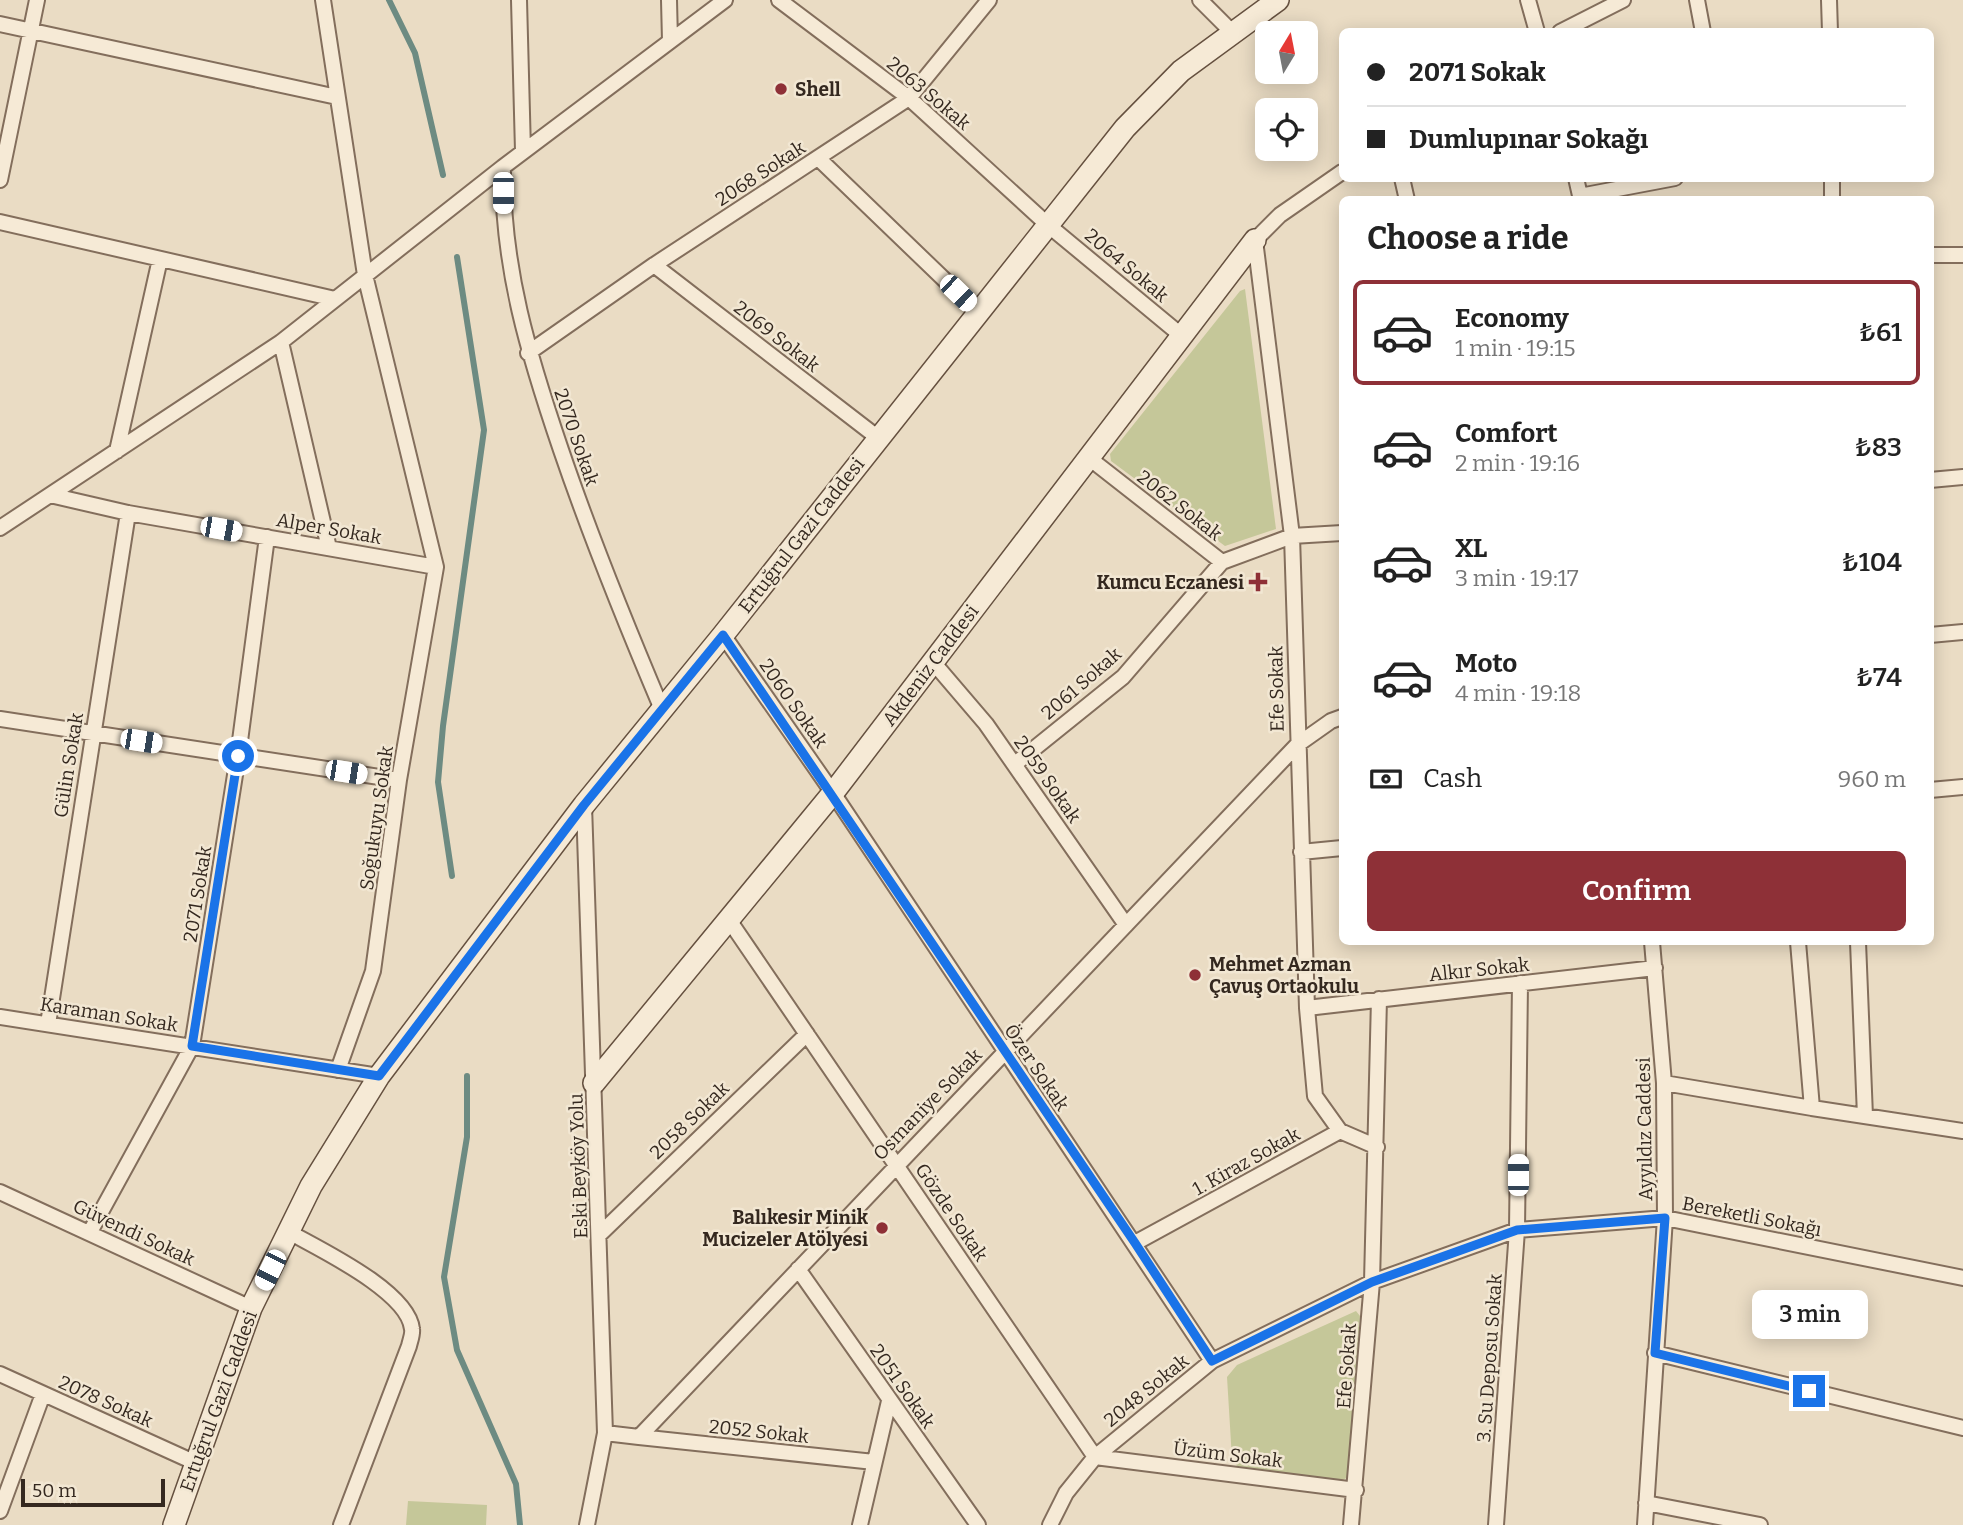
<!DOCTYPE html>
<html lang="en">
<head>
<meta charset="utf-8">
<style>
  body { margin:0; font-family:Bitter,serif; background:#f2f2f2; color:#222; height:100vh; display:flex; flex-direction:column; font-size:26px; white-space:nowrap }
  * { box-sizing:border-box; margin:0 }
  p { font-size:23px; color:#767676 }
  .icon { flex:none; width:38px; height:38px; fill:none; stroke:currentColor; stroke-width:2; stroke-linecap:round; stroke-linejoin:round }
  .map { position:relative; flex:1; overflow:hidden }
  .drawer { position:absolute; left:1339px; top:196px; width:595px; height:749px; display:flex; flex-direction:column; background:#fff; border-radius:10px; box-shadow:0 4px 18px #0003 }
  .drawer>* { flex:none }
  .guide { position:absolute; left:1339px; top:28px; width:595px; height:154px; border-radius:10px; box-shadow:0 4px 18px #0003; display:grid; align-content:center; height:154px; padding:0 28px; background:#fff }
  .needle { width:46px; rotate:10deg }
  .tools { position:absolute; left:1255px; top:21px; display:grid; gap:14px }
  .tools a { display:grid; place-items:center; width:63px; height:63px; border-radius:10px; background:#fff; box-shadow:0 4px 18px #0003; font-size:35px }
  .scale { position:absolute; left:21px; bottom:18px; width:144px; box-sizing:border-box; padding-left:7px; border:4px solid #34281f; border-top:0; font-size:19px; line-height:24px; white-space:nowrap; color:#34281f; -webkit-text-stroke:5px #f2e7d3; paint-order:stroke }
  .end { position:absolute; width:32px; height:32px; margin:-16px; border:9px solid #1a73e8; background:#fff; box-shadow:0 0 0 4px #fff }
  .from { border-radius:50% }
  .bubble { position:absolute; height:49px; border-radius:10px; background:#fff; box-shadow:0 4px 18px #0003; font-size:23px; font-weight:600; line-height:49px; text-align:center }
  .car { position:absolute; width:21px; height:42px; margin:-21px -10px; border-radius:9px; box-shadow:0 0 5px 2px #0007; background:linear-gradient(#fff 24%,#345 0 40%,#fff 0 76%,#345 0 86%,#fff 0) }
  .guide b { display:flex; align-items:center; gap:24px; height:66px; font-size:26px }
  .guide b+b { border-top:2px solid #e0e0e0 }
  .guide i { width:18px; height:18px; background:#222 }
  ul { padding:0; list-style:none }
  li { display:flex; align-items:center; gap:21px; height:105px; margin:0 14px 10px; padding:0 14px; border:4px solid transparent; border-radius:10px }
  li div { flex:1 }
  li b { display:block; font-size:26px }
  li em { font-style:normal; font-weight:600 }
  li.current { border-color:#8e3037 }
  li>.icon { width:63px; height:63px; stroke-width:1.5 }
  h2 { padding:0 28px; font-size:32px; line-height:84px }
  .pay { display:flex; align-items:center; gap:18px; height:77px; padding:0 28px; font-size:26px }
  .pay p { margin-inline-start:auto }
  .button { display:flex; gap:14px; margin-top:auto; padding:14px 28px }
  .button a { flex:1; height:80px; border-radius:10px; background:#8e3037; color:#fff; font-size:28px; font-weight:600; line-height:80px; text-align:center }
  .map>svg:first-child { display:block }
  .green { fill:#c5c799 }
  .lines { fill:none; stroke-linecap:round; stroke-linejoin:round }
  .stream { stroke:#6d8b82; stroke-width:6 }
  .street-casing { stroke:#836e5c; stroke-width:18 }
  .secondary-casing { stroke:#65503f; stroke-width:24 }
  .street { stroke:#f6ead6; stroke-width:14 }
  .secondary { stroke:#f6ead6; stroke-width:21 }
  .route { stroke:#1a73e8; stroke-width:9 }
  .poi-dot { fill:#8e3037; stroke:#f2e7d3; stroke-width:2.5 }
  .labels { text-anchor:middle; stroke-width:5; stroke-linejoin:round; paint-order:stroke }
  .poi-label { font-size:19px; font-weight:bold; fill:#34281f; stroke:#f2e7d3; text-anchor:start }
  .street-label { font-size:19px; fill:#34281f; stroke:#f2e7d3 }
</style>
</head>
<body>
<div class="map">
<svg width="1963" height="1525" viewBox="0 0 1963 1525">
  <rect width="100%" height="100%" fill="#eadcc4"/>
  <path class="green" d="M1245,289L1276,529L1225,546L1111,461L1110,454L1240,291Z
    M1356,1311L1360,1316L1348,1477L1341,1481L1237,1466L1232,1459L1227,1377L1237,1365Z
    M408,1501L487,1505L486,1525H406Z"/>
  <g class="lines">
    <path class="stream" d="M389,0L415,53L443,175
      M452,876L438,782L443,726L484,430L457,257
      M467,1076V1137L444,1277L457,1350L516,1484L520,1525"/>
    <defs>
      <path id="street" d="M323,0L365,275L436,567L399,780L373,971L338,1070
        M519,0L523,151
        M669,0L670,41
        M779,0L909,98L1048,225L1182,336
        M1200,0L1233,33
        M1528,0L1537,32
        M1697,0L1703,32
        M1829,0L1830,32
        M0,24L337,97
        M1560,32L1623,0
        M818,158L978,312
        M503,167C502,268 529,356 561,450C591,538 625,622 661,707
        M1402,178L1407,200
        M1576,178L1581,200
        M0,180L37,0
        M1580,196L1675,178
        M1832,200V178
        M0,222L335,299
        M1930,255H1963
        M654,265L877,437
        M281,342L329,548
        M528,353L654,265L909,98L989,0
        M117,451L160,259
        M1089,458L1222,562L1292,536L1342,533
        M1930,480L1963,477
        M50,495L128,513L436,567
        M0,528L281,342L503,167L725,0
        M723,635L833,793L1212,1361
        M1930,635L1963,632
        M933,662L986,724L1126,925
        M0,719L399,780
        M1015,764L1123,677L1222,562
        M1930,790L1963,787
        M584,805L605,1433L587,1525
        M1301,852L1342,848
        M729,920L1095,1457L1356,1490
        M1858,942L1865,1116
        M1307,1008L1655,968
        M0,1017L379,1076
        M48,1024L128,513
        M1664,1083L1812,1108L1798,942
        M1812,1108L1963,1131
        M1340,1131L1315,1096L1307,1008L1292,536L1255,240L1280,215L1342,172
        M0,1192L251,1308
        M90,1232L192,1046L238,756L267,537
        M289,1232C319,1249 408,1291 412,1329C413,1334 410,1341 409,1346L341,1525
        M599,1235L807,1034
        M1135,1243L1340,1131L1377,1147
        M798,1269L978,1525
        M1655,1353L1963,1428
        M0,1374L196,1463
        M605,1433L639,1437L1297,745L1331,721L1342,717
        M639,1437L874,1462
        M1646,1503L1760,1525
        M0,1511L43,1394
        M860,1525L889,1401
        M1050,1525L1066,1493L1095,1457L1212,1361L1372,1282L1517,1230L1665,1218L1963,1278
        M1351,1525L1372,1282L1379,999
        M1496,1525L1517,1230L1520,983
        M1645,1525L1665,1218L1664,1083L1652,942"/>
      <path id="secondary" d="M594,1083L833,793L1255,240
        M174,1525L251,1308L311,1186L379,1076L584,805L723,635L1125,128L1181,71L1278,0"/>
    </defs>
    <use href="#street" class="street-casing"/>
    <use href="#secondary" class="secondary-casing"/>
    <use href="#street" class="street"/>
    <use href="#secondary" class="secondary"/>
  </g>
  <g class="lines">
    <path class="route" d="M238,756L192,1046L379,1076L584,805L723,635L1135,1243L1212,1361L1372,1282L1517,1230L1665,1218L1655,1353L1809,1391"/>
  </g>
  <g class="poi-dot">
    <circle cx="781" cy="89" r="7"/>
    <path d="M1254.5 571.5h7v7h7v7h-7v7h-7v-7h-7v-7h7z"/>
    <circle cx="1195" cy="975" r="7"/>
    <circle cx="882" cy="1228" r="7"/>
  </g>
  <g class="labels">
    <g class="poi-label">
      <text x="795" y="96">Shell</text>
      <text x="1244" y="589" text-anchor="end">Kumcu Eczanesi</text>
      <text x="1209" y="971">Mehmet Azman<tspan x="1209" dy="22">Çavuş Ortaokulu</tspan></text>
      <text x="868" y="1224" text-anchor="end">Balıkesir Minik<tspan x="868" dy="22">Mucizeler Atölyesi</tspan></text>
    </g>
    <g class="street-label">
      <text transform="translate(929 93) rotate(40)" y="7">2063 Sokak</text>
      <text transform="translate(760 173) rotate(-33)" y="7">2068 Sokak</text>
      <text transform="translate(1127 265) rotate(40)" y="7">2064 Sokak</text>
      <text transform="translate(777 336) rotate(38)" y="7">2069 Sokak</text>
      <text transform="translate(577 437) rotate(71)" y="7">2070 Sokak</text>
      <text transform="translate(1180 505) rotate(38)" y="7">2062 Sokak</text>
      <text transform="translate(329 528) rotate(10)" y="7">Alper Sokak</text>
      <text transform="translate(801 535) rotate(-52)" y="7">Ertuğrul Gazi Caddesi</text>
      <text transform="translate(930 665) rotate(-53)" y="7">Akdeniz Caddesi</text>
      <text transform="translate(1081 683) rotate(-41)" y="7">2061 Sokak</text>
      <text transform="translate(1276 689) rotate(-91)" y="7">Efe Sokak</text>
      <text transform="translate(794 703) rotate(55)" y="7">2060 Sokak</text>
      <text transform="translate(68 765) rotate(-81)" y="7">Gülin Sokak</text>
      <text transform="translate(1048 779) rotate(55)" y="7">2059 Sokak</text>
      <text transform="translate(376 818) rotate(-82)" y="7">Soğukuyu Sokak</text>
      <text transform="translate(197 894) rotate(-81)" y="7">2071 Sokak</text>
      <text transform="translate(1479 969) rotate(-6)" y="7">Alkır Sokak</text>
      <text transform="translate(109 1014) rotate(9)" y="7">Karaman Sokak</text>
      <text transform="translate(1037 1067) rotate(56)" y="7">Özer Sokak</text>
      <text transform="translate(927 1104) rotate(-46)" y="7">Osmaniye Sokak</text>
      <text transform="translate(689 1120) rotate(-44)" y="7">2058 Sokak</text>
      <text transform="translate(1644 1129) rotate(-91)" y="7">Ayyıldız Caddesi</text>
      <text transform="translate(1246 1161) rotate(-29)" y="7">1. Kiraz Sokak</text>
      <text transform="translate(578 1166) rotate(-92)" y="7">Eski Beyköy Yolu</text>
      <text transform="translate(952 1212) rotate(56)" y="7">Gözde Sokak</text>
      <text transform="translate(1752 1216) rotate(11)" y="7">Bereketli Sokağı</text>
      <text transform="translate(134 1232) rotate(25)" y="7">Güvendi Sokak</text>
      <text transform="translate(1489 1358) rotate(-86)" y="7">3. Su Deposu Sokak</text>
      <text transform="translate(1346 1366) rotate(-86)" y="7">Efe Sokak</text>
      <text transform="translate(903 1386) rotate(55)" y="7">2051 Sokak</text>
      <text transform="translate(1146 1390) rotate(-39)" y="7">2048 Sokak</text>
      <text transform="translate(106 1401) rotate(24)" y="7">2078 Sokak</text>
      <text transform="translate(218 1401) rotate(-70)" y="7">Ertuğrul Gazi Caddesi</text>
      <text transform="translate(759 1431) rotate(6)" y="7">2052 Sokak</text>
      <text transform="translate(1228 1454) rotate(7)" y="7">Üzüm Sokak</text>
    </g>
  </g>
</svg>
<div class="tools">
<a><svg class="needle" viewBox="-14 -14 28 28"><path d="M0-13l5 13h-10z" fill="#e53935"/><path d="M0 13l5-13h-10z" fill="#767676"/></svg></a>
<a><svg class="icon" aria-label="locate" viewBox="0 0 24 24"><circle cx="12" cy="12" r="6"/><path d="M12 2v4M12 18v4M2 12h4M18 12h4"/></svg></a>
</div>
<div class="scale">50 m</div>
<i class="end from" style="left:238px;top:756px"></i>
<i class="end" style="left:1809px;top:1391px"></i>
<div class="bubble" style="left:1752px;top:1290px;width:116px">3 min</div>
<i class="car" style="left:503px;top:193px;rotate:180deg"></i>
<i class="car" style="left:958px;top:293px;rotate:134deg"></i>
<i class="car" style="left:221px;top:529px;rotate:100deg"></i>
<i class="car" style="left:141px;top:741px;rotate:99deg"></i>
<i class="car" style="left:346px;top:772px;rotate:99deg"></i>
<i class="car" style="left:1518px;top:1175px;rotate:0deg"></i>
<i class="car" style="left:270px;top:1270px;rotate:206deg"></i>
<div class="guide">
<b><i class="from"></i>2071 Sokak</b>
<b><i></i>Dumlupınar Sokağı</b>
</div>
<section class="drawer">
<h2>Choose a ride</h2>
<ul>
<li class="current"><svg class="icon" aria-label="car" viewBox="0 0 24 24"><path d="M5 17H2v-5l4-1 3-4h7l3 4 3 1v5h-3M9 17h6M6 11h13"/><circle cx="7" cy="17" r="2"/><circle cx="17" cy="17" r="2"/></svg><div><b>Economy</b><p>1 min · 19:15</p></div><em>₺61</em></li>
<li><svg class="icon" aria-label="car" viewBox="0 0 24 24"><path d="M5 17H2v-5l4-1 3-4h7l3 4 3 1v5h-3M9 17h6M6 11h13"/><circle cx="7" cy="17" r="2"/><circle cx="17" cy="17" r="2"/></svg><div><b>Comfort</b><p>2 min · 19:16</p></div><em>₺83</em></li>
<li><svg class="icon" aria-label="car" viewBox="0 0 24 24"><path d="M5 17H2v-5l4-1 3-4h7l3 4 3 1v5h-3M9 17h6M6 11h13"/><circle cx="7" cy="17" r="2"/><circle cx="17" cy="17" r="2"/></svg><div><b>XL</b><p>3 min · 19:17</p></div><em>₺104</em></li>
<li><svg class="icon" aria-label="car" viewBox="0 0 24 24"><path d="M5 17H2v-5l4-1 3-4h7l3 4 3 1v5h-3M9 17h6M6 11h13"/><circle cx="7" cy="17" r="2"/><circle cx="17" cy="17" r="2"/></svg><div><b>Moto</b><p>4 min · 19:18</p></div><em>₺74</em></li>
</ul>
<div class="pay"><svg class="icon" aria-label="cash" viewBox="0 0 24 24"><path d="M3 7h18v10H3z"/><circle cx="12" cy="12" r="2"/></svg>Cash<p>960 m</p></div>
<div class="button"><a>Confirm</a></div>
</section>
</div>
</body>
</html>
